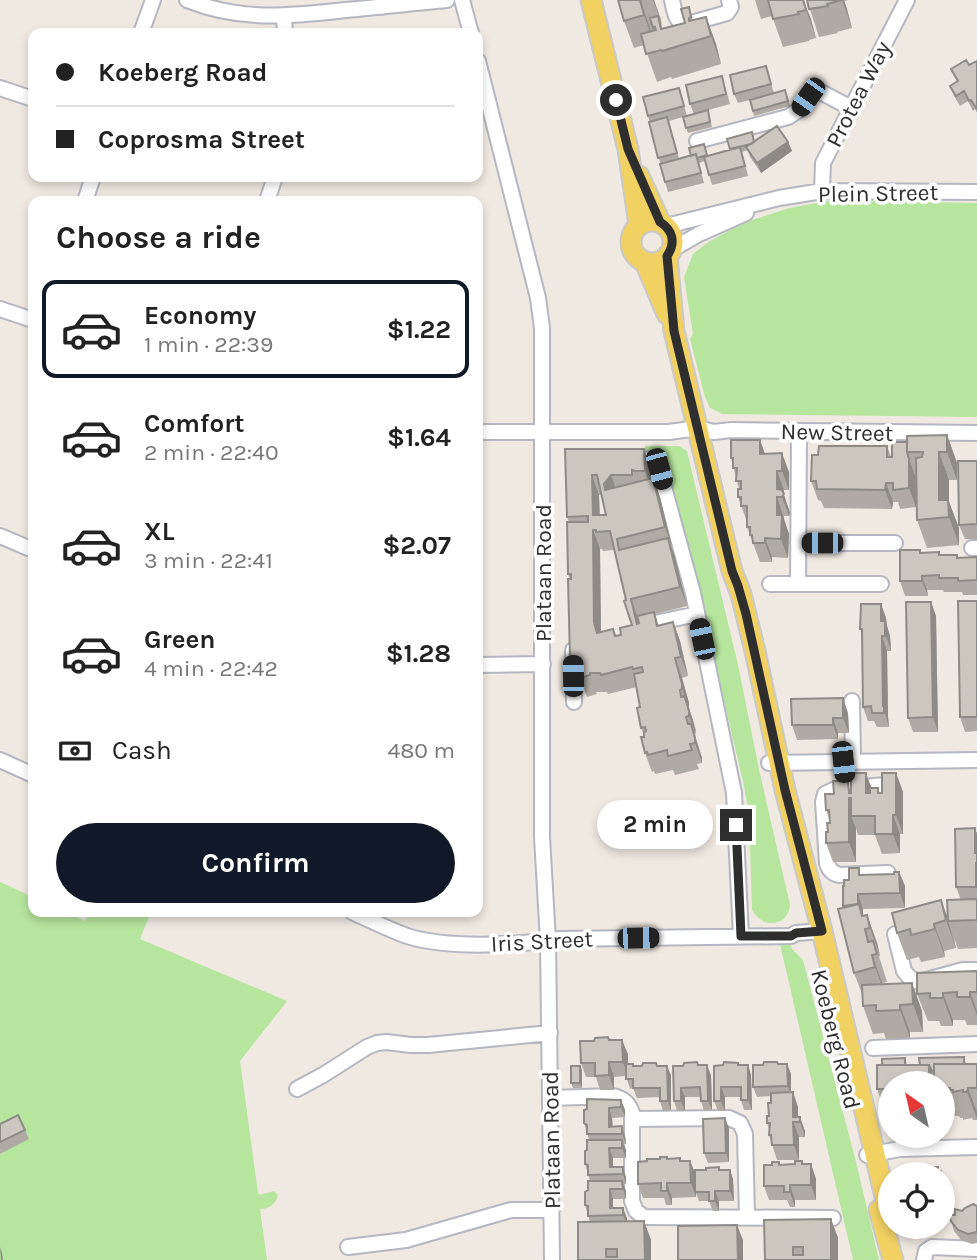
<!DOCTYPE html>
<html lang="en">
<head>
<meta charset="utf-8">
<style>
  body { margin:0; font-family:Karla,sans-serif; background:#f2f2f2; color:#222; height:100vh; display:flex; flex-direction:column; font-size:26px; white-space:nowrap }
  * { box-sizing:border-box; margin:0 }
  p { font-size:23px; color:#767676 }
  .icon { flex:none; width:38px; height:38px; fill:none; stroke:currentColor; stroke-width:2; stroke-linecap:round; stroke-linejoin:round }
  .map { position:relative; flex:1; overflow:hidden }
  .panel { position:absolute; left:28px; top:196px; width:455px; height:721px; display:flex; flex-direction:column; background:#fff; border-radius:14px; box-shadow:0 4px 10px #0003 }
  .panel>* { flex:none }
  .top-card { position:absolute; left:28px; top:28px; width:455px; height:154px; border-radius:14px; box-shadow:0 4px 10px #0003; display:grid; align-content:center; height:154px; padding:0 28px; background:#fff }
  .needle { width:46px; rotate:326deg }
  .fabs { position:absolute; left:878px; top:1071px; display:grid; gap:14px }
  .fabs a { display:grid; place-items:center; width:77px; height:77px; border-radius:50%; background:#fff; box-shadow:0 4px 10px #0003; font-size:35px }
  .end { position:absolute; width:32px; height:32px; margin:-16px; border:9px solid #2e2e2e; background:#fff; box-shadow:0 0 0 4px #fff }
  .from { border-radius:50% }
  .bubble { position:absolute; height:49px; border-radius:24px; background:#fff; box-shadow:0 4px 10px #0003; font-size:23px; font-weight:700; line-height:49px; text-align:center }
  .car { position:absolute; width:21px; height:42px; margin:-21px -10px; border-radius:9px; box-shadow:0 0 5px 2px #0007; background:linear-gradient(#222 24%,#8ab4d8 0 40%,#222 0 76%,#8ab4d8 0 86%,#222 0) }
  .top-card b { display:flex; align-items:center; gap:24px; height:66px; font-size:26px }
  .top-card b+b { border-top:2px solid #e0e0e0 }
  .top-card i { width:18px; height:18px; background:#222 }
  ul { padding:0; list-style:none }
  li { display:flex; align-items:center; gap:21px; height:98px; margin:0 14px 10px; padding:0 14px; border:4px solid transparent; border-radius:14px }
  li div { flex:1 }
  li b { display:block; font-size:26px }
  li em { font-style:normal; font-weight:700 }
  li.current { border-color:#111827 }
  li>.icon { width:63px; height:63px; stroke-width:1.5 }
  h2 { padding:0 28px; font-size:32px; line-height:84px }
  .pay { display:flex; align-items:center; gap:18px; height:77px; padding:0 28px; font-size:26px }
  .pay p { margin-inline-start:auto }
  .action { display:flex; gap:14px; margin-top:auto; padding:14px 28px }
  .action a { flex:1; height:80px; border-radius:42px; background:#111827; color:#fff; font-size:28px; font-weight:700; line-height:80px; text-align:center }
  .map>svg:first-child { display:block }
  .green { fill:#b6e59e }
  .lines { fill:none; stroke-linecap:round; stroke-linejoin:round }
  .minor-casing { stroke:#b4b7c1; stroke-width:18 }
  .major-casing { stroke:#c9c9c9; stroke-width:23 }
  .minor { stroke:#fff; stroke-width:14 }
  .major { stroke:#f2d163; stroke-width:19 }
  .wall { fill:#afaba4; fill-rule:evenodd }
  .shaded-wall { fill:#8e8b86 }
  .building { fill:#cbc7bf; stroke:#8e8b86; stroke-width:2; fill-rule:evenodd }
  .route { stroke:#2e2e2e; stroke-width:9 }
  .labels { text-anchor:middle; stroke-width:7; stroke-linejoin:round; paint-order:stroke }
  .street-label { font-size:23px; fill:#2e2e2e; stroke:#fff }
</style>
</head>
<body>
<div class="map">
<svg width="977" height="1260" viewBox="0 0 977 1260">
  <rect width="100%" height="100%" fill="#efe9e1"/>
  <path class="green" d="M832,200L977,203V417L723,414L710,408L705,397L690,339L693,334L684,277L693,254L707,243L742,223L790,208Z
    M645,446H679L687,451L738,665L760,774L790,905C788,927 762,929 752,910L749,814L743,781L711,647L671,493L645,453Z
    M0,882L33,897V912H65L85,921L90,912H151L140,939L287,1001L240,1061L258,1193L260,1195L274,1191L278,1195C276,1204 269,1209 260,1209L267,1260H0Z
    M780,944L791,945L792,949L803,960L856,1162L879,1260H853Z"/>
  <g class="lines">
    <defs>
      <path id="minor" d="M187,0C243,22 289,16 346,10C380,7 413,3 447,0
        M462,0L471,33
        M672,0C674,9 675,21 684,25L727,13L731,7L729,0
        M284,17L285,33
        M141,33L153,0
        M478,61L538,298L542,328V837L548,941L552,1260
        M0,88L33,99
        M697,141L788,117L799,110L813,92L819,91L851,108
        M822,191L823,163L907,0
        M85,201L93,177
        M267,201L275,177
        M666,226L779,198L822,191L977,192
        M671,250L699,234L746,213
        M0,309L33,320
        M478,432H669L698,428L714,432L731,430L977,433
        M630,459C643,459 652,457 659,469L693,593L734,793L741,936
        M0,536L33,550
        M798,543H895
        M972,548H977
        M770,584H881
        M798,584L799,431
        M650,624L697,614
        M573,650L574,702
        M478,665L543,664
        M852,701L853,762
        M0,760L33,775
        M769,763L977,760
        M885,785L833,790L825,794L823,802L827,863C829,870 833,874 840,875L888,873
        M352,912C370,920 388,929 407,936C448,949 518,945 560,939L791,936L796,933L822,931
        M895,934L904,971L910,978L919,982L963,970H977
        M873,1048L977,1044
        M297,1089L323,1075L367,1047L377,1043L386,1042L411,1045H428L550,1033
        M551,1098L613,1096C623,1098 629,1103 632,1113V1201L636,1211L644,1217L833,1218
        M632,1119L729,1118L740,1123L745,1134L747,1217
        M867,1155L900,1149L977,1147
        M348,1247L406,1240L511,1210H552
        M924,1260L926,1251L932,1247L977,1249"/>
      <path id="major" d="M591,0L628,149L639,225
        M639,176L660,222
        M631 242a21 21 0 1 1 42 0a21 21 0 1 1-42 0Z
        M667,256L674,331L732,571L741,594L755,651L785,790L822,931L891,1222
        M645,262L667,314
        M879,1210L893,1260"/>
    </defs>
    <use href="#minor" class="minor-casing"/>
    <use href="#major" class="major-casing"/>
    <use href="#minor" class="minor"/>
    <use href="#major" class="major"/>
  </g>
  <path class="wall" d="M618,0H654L661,19L662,29L685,23L689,7L693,20L706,17L716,44L721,64L672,79L671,77L657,82L644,45L634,48L624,21Z
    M755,0H804L816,38L809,40V41L783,47L772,16L761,19Z
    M807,0H849L844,1L852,28L837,32L838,33L819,37Z
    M977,61V113L975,109L973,111L968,101L960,106L954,96L950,86L957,82L951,69L969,65Z
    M766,66L774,93L787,95L790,106L754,116L750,100L738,103L734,94Z
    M725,86L730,104L694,114L690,104Z
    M679,88L687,116L708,110L712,127L688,133L683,117L669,121L679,159L708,156L755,141L788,142L792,151L761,173L750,157L748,150L742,152L748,176L712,185L705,161L699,163L704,183L668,192L665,182L648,116Z
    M947,435L957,463V480H949V502L959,528V545L927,548L917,520L916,478V507L900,509L898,502H893L892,509L824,508L821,501L818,500L811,481L818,455L887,446L891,457H892L907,442Z
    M565,449L651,468V478H653L660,497L672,546H671L675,557L687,606L655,614L659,626L673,622L680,641L688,676L682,678L689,703V708L696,730L695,735L702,758V763L697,764L699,769L675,775L673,770L655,774L654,771L652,772L645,753L644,735L641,728L640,707L637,687L608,694L607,692H596L597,694L587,697L580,677H577L570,658V579L568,574L569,522L567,517ZM599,495H601L606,515H600ZM600,549H602L603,551L614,550L632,625L621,635L616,636L613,629L601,632Z
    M765,454L789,472V490H784V495L790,513L789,516H784V521L789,534L788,558L772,557V562H760L747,527V522L738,497L739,489L731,458Z
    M977,461V539H965L959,525Z
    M920,550L921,553L939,552L940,555L958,558L977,557V595H963L962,592H944L943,590H927L928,596H905L900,581Z
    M977,601V731L965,732L960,717Z
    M931,602L936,616L938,732H913L908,718Z
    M881,604L886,618L887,626L890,636L891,651H887L888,717L889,727H877L874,721H868L863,707L862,635L860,629Z
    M848,713L849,733H838V739L797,740L792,725Z
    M896,773L903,792V834H900V853L882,854L875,835H858L856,828V862H833L826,843L830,821L826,810L834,794L851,788H872L882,793Z
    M975,828L977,834V948L958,949L954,938L956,948L944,951L945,957L921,962L919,957L907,960L897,933L947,918L961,900L956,887Z
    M899,872L905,886V908L863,909V916L867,915L877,943L880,956H879L887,982L882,983V984L912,983L922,1011L923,1032H910V1038L886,1039L884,1033L873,1034L863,1006L862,994L854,973L843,906L844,886L849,880L861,875L894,874Z
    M977,971V1025H967L965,1020H953V1026H941L939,1021H928L917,994Z
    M609,1040L628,1054V1064L634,1066H657L671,1075V1111H663L660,1101V1097L637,1098L633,1088L630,1089L626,1076L614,1077V1090H600L596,1077H586L581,1063Z
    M905,1058L907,1065L966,1062V1064H977V1120H973L972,1118L963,1120V1118H960L959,1116H944L943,1113V1083H891V1117H887L877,1089L882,1065Z
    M778,1064H787L791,1074V1092H793L798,1107V1117L805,1131V1137H799V1160H777L769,1135V1129L767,1123L769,1116L771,1096L757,1097L753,1087Z
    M698,1065L711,1075L712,1110L704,1111L701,1101L700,1097H685V1111H677L674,1101L673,1066Z
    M748,1065L751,1075L752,1110H744L741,1100V1097H725V1111H718L714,1101V1066Z
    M582,1070V1088H573L571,1083Z
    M621,1100L625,1110V1117L612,1118L613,1127L625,1136L626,1144H623L626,1150V1158H613V1167L626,1177V1184H623L626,1191V1199H613V1208H623L627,1221H644L651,1240V1260H578L590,1222L585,1205L590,1181L585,1164L589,1140L584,1123Z
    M0,1124L25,1130L29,1139L0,1154Z
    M729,1128V1162L708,1163L704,1153Z
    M667,1157L668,1159L690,1161L695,1173L730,1170L733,1179L734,1201H719V1211H713L709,1201H699L696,1193V1197L672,1198V1205H666L664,1198H643L638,1184L647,1161Z
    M811,1164L816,1179V1200H795V1207H790L787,1200H769L764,1186L780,1165Z
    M943,1178L946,1186L947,1217L943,1218Z
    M977,1206V1243L972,1244L961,1240L954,1231L951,1221L955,1215Z
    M831,1219L838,1238V1260H765Z"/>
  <path class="shaded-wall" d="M640,0L650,28L654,43L644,15Z
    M653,0H654L663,27Z
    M803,0L811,19L816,38L806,10Z
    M842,0H844L847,9L852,28Z
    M706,17L716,44L721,64L711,36Z
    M788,142L792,151L761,173L757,163Z
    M947,435L957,463V480L947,452Z
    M760,440L767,459L760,454Z
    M644,449L651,468L652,490L645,471Z
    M939,452L949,480V502L959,528V545L949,517L939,500Z
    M782,453L789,472V490L782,471Z
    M909,459L916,478V507L909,488Z
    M777,471L784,490V495L790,513L789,516L782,497L777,489Z
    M592,475L599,495L600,532L593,515Z
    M611,475L618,494L605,490L604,484Z
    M653,478L660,497L672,546L665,527Z
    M886,483L893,502L892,509L885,490Z
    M777,497L789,534L788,558L781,539L777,515Z
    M593,530L600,549L601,641L597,633L594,622Z
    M668,538L675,557L687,606L680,587Z
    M765,538L772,557V562L765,543Z
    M922,576L927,590L928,596L922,581Z
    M631,599L638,618L644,643L637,624Z
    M931,602L936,616L938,732L933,717Z
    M881,604L886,618L887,626L890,636L891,651L881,621Z
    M673,622L680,641L688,676L681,657Z
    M882,636L887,651L888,717L889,727L883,706Z
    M675,658L682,678L689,703V708L682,689Z
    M843,698L848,713L849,733L843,718Z
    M686,701L693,720L696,735L689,716Z
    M833,718L838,733V739L833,725Z
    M691,724L702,758V763L695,743Z
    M866,773L873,792V813L866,793Z
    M896,773L903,792V834L896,815Z
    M849,798L855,816H851L856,828V862L849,842Z
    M893,815L900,834V853L893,834Z
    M975,828L977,834V858L975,853Z
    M976,863L977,867V890L976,887Z
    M899,872L905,886V908L900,893Z
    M858,894L863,909V916L867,929L858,905Z
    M941,900L949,921H948L956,948L946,920Z
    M867,915L877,943L880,956L870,928Z
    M934,924L944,951L945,957L935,929Z
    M872,955L882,983L885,995L875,967Z
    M912,983L922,1011L923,1032L913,1004Z
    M970,992L977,1011V1016L970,997Z
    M943,993L953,1020V1026L943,998Z
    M900,1005L910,1032V1038L900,1010Z
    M622,1040L628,1054V1076L623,1062Z
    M609,1062L614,1077V1090L609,1075Z
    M787,1064L791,1074V1096L788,1086Z
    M707,1065L711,1075L712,1110L708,1101Z
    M748,1065L751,1075L752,1110L748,1100Z
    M929,1065L936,1083H929Z
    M580,1066L582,1070V1088L580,1083Z
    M667,1066L671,1075V1111L668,1101Z
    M721,1087L725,1097V1111L721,1101Z
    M681,1088L685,1097V1111L681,1101Z
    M968,1088L977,1112V1119L967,1092Z
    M793,1092L798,1107V1122L793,1117Z
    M621,1100L625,1110V1117L621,1107Z
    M609,1108L612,1118L613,1134L609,1127Z
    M800,1117L805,1131V1137L800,1122Z
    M725,1118L729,1128V1162L726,1153Z
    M793,1122L799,1137V1160L794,1145Z
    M622,1126L625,1136L626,1144L622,1134Z
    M622,1140L626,1150V1158L622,1148Z
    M609,1148L613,1158V1175L610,1167Z
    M690,1161L696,1175V1197L691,1183Z
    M811,1164L816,1179V1200L811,1185Z
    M623,1167L626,1177V1184L623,1174Z
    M730,1170L733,1179L734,1201L730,1191Z
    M943,1178L946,1186L947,1217L943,1208Z
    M622,1181L626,1191V1199L623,1189Z
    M667,1183L672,1198V1205L667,1191Z
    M790,1185L795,1200V1207L790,1192Z
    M610,1189L613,1199V1215L610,1208Z
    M715,1191L719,1201V1211L715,1201Z
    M623,1208L627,1218V1225L623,1215Z
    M831,1219L838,1238V1260H831Z
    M644,1221L651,1240V1260H645Z
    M737,1225L743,1240V1260H738Z
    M0,1247L2,1253L3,1260H1Z"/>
  <path class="building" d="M618,0H640L644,15L624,21Z
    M768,0H803L806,10L798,12L799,14L773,19Z
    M807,0H842L827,4L828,6L809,9Z
    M689,7L691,17L689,18V21L706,17L711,36L662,51L661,50L646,54L641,34L656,30L655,27L653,28L650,18L658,16L661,29L685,23L681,9Z
    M966,60L969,65L977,61V109L971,100L969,101L964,91L956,96L950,86L958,81L951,69Z
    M766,66L771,84L734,94L730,75Z
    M722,76L726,94L690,104L686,85Z
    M679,88L684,106L648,116L643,97Z
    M785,90L788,101L753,111L750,100Z
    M708,110L710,122L686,128L683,117Z
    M667,117L677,153L658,158L649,122Z
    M777,126L788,142L757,163L746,147Z
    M752,132L754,142L751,144L730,149L727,139Z
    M704,144L707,155L697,158L696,154L691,156L689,148Z
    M740,147L745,166L709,175L704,157Z
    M696,154L701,173L665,182L660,164Z
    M947,435V452H939V500H948L949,517L917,520L916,458L922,457L923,452H907V436Z
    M731,440H760V454L782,453V471H777V489L782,490L784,494L782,497H777V515H782L781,539L765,538V543H753L752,535H750V527H747V506H741V497H738V489H741V481H736L737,468H733V458H731Z
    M892,442H907V452L909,459V488L893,490V483H886L885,490L817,489L816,481H811L812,455H818L819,446H887V457H892Z
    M565,449H644L645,471H635L632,470V475H611L604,484L605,490L653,478L665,527L617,539L619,550L668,538L680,587L631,599L637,624L639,623L637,616L654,612L657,626L673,622L681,657L675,658L682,684V689L680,690L681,697L684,696L686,701L689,711V716L686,717L688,724H691L695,738V743L690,744L692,750L668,756L667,750L648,755L647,752L645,753L641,737H644V732L646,731L645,727L641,728L637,708L640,707L634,674L643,672L642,667L633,669L632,667L601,675L600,673H590V675L580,678L575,658H570L568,579H571V574H568L567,522H588V516L567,517ZM592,475H597L606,515H593ZM593,530H596V532L610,531L626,600L624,601L632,625L620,628L621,635L615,636L613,629L597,633L594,622Z
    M958,461H977V524L959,525Z
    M900,550H920V553L939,552V555H957V558L977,557V580L958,581V578H939V575L922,576V581H900Z
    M958,601H977V717H960Z
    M906,602H931L933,717L908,718Z
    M861,604H881V621H885V636H882L883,706H884V713H872L871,706L863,707L862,629H860Z
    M843,698V718H833V725H792L791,699Z
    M851,773H866V793H870V788H878V793H882V773H896V815H893V834H875V816H851V798H849V842L826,843V832H828L827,823H830L829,810H826L825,794H834L833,781H848L849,793H851Z
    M975,828V853H977V863H976V887H956L955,829Z
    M849,868H859V875L894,874V872H899L900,893L858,894V904L843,906V886H844V880H849Z
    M977,899V920L948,921L947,900Z
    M941,900L946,920L934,924L935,929L911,935L910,929L897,933L892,913Z
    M859,904L862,916L867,915L870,928L865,929L868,942L873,941L877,954L872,955L875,967L854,973L838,909Z
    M977,971V992H970V997H957V992L943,993V998H930V993L917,994V973Z
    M912,983L913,1004L900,1005V1010L876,1011V1005L863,1006L862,985Z
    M608,1037L609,1040H622L623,1062H609V1075L595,1076V1063H581L580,1041H594L595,1038Z
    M964,1057V1064H934V1071H932L929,1065H920L919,1058Z
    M905,1058V1065H882V1059Z
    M697,1062L698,1065H707L708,1101H701L700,1087L681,1088V1101H674L673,1066H683L684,1063Z
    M724,1062L738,1063V1065H748V1100H741V1087H721V1101H714V1066L723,1065Z
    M764,1062H777L778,1064H787L788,1086L753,1087V1065H763Z
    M643,1063H656L657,1066H667L668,1101H660V1088H633V1079H626V1064H633V1066H642Z
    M934,1064H977V1088H968L967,1092H963V1090L953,1092V1090H950V1088H943V1083H934Z
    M877,1065H929V1083H891V1089H877Z
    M571,1066H580V1083H571Z
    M793,1092V1117H800V1122H793L794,1145H772L771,1135H769L770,1123H767V1116H769L768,1103H771V1093Z
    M587,1099L621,1100V1107L609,1108V1127L622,1126V1134H587V1125L584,1123V1110L587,1109Z
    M18,1115L25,1130L0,1142V1124Z
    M725,1118L726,1153H704L703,1119Z
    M587,1140H622V1148H609L610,1167H623V1174L588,1175V1165L585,1164V1151L587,1150Z
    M660,1157H667V1159L680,1158V1161H690L691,1183H667V1191H661V1183L638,1184V1162L647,1161V1159H660Z
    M795,1161H802V1164H811V1185H790V1192H784V1186H764V1165H772V1162H779V1165L795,1164Z
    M719,1167V1170H730V1191H715V1201H709V1192H695V1170H706V1168Z
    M938,1167V1171H941V1174H911V1172H914V1168Z
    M588,1181H622L623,1189H610V1208H623V1215L588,1216V1206L585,1205V1192L588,1190Z
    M973,1204L977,1206V1232L968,1234L958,1230L951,1221L949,1215H955V1209L962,1211L965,1208Z
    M831,1219V1260H765L764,1220ZM793,1247H803V1255H793Z
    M644,1221L645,1260H578V1222ZM606,1249H617V1257H606Z
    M737,1225L738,1260H678V1226Z"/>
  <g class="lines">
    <path class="route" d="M616,100L628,149L660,222C673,230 676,243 667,256L674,331L732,571L738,586L746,614L785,790L822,931L796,933L791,936H741L736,825"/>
  </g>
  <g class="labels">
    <g class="street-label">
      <text transform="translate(858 94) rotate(-63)" y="8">Protea Way</text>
      <text transform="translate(878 193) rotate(-1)" y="8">Plein Street</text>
      <text transform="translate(837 432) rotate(1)" y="8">New Street</text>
      <text transform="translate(543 573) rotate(-90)" y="8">Plataan Road</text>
      <text transform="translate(542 941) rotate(-3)" y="8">Iris Street</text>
      <text transform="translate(836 1039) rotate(76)" y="8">Koeberg Road</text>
      <text transform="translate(551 1140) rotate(-91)" y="8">Plataan Road</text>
    </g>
  </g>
</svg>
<div class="fabs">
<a><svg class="needle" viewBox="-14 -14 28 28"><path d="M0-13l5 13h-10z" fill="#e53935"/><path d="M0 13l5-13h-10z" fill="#767676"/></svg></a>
<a><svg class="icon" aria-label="locate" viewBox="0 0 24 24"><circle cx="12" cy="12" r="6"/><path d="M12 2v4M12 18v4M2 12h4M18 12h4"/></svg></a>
</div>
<i class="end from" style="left:616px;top:100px"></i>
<i class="end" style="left:736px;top:825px"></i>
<div class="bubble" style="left:597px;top:800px;width:116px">2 min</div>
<i class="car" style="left:808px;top:97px;rotate:215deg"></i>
<i class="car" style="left:659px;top:469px;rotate:165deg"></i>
<i class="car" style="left:822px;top:543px;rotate:270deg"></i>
<i class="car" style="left:702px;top:639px;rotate:348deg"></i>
<i class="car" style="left:573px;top:676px;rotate:359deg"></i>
<i class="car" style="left:843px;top:762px;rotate:174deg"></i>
<i class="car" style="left:638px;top:938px;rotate:89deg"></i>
<div class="top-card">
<b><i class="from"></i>Koeberg Road</b>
<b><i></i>Coprosma Street</b>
</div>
<section class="panel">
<h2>Choose a ride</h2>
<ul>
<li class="current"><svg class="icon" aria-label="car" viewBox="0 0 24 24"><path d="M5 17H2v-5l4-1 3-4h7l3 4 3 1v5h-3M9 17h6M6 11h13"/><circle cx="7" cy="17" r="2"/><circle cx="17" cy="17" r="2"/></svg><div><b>Economy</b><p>1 min · 22:39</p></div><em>$1.22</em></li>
<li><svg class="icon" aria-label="car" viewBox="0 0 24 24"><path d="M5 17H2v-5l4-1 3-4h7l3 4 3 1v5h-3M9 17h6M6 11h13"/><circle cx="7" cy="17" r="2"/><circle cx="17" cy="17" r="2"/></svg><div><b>Comfort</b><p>2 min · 22:40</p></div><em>$1.64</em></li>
<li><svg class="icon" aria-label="car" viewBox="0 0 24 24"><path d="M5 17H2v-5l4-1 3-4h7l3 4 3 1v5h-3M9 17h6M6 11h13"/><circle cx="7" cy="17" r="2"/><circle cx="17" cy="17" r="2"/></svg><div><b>XL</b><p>3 min · 22:41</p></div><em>$2.07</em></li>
<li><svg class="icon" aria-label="car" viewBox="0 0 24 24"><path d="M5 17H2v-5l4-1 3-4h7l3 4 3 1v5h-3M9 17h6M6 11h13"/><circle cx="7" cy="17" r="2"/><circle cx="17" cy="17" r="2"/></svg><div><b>Green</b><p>4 min · 22:42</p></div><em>$1.28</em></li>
</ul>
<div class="pay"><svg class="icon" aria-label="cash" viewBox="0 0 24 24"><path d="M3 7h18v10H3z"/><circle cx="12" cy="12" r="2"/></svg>Cash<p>480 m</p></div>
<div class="action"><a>Confirm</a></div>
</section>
</div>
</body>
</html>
